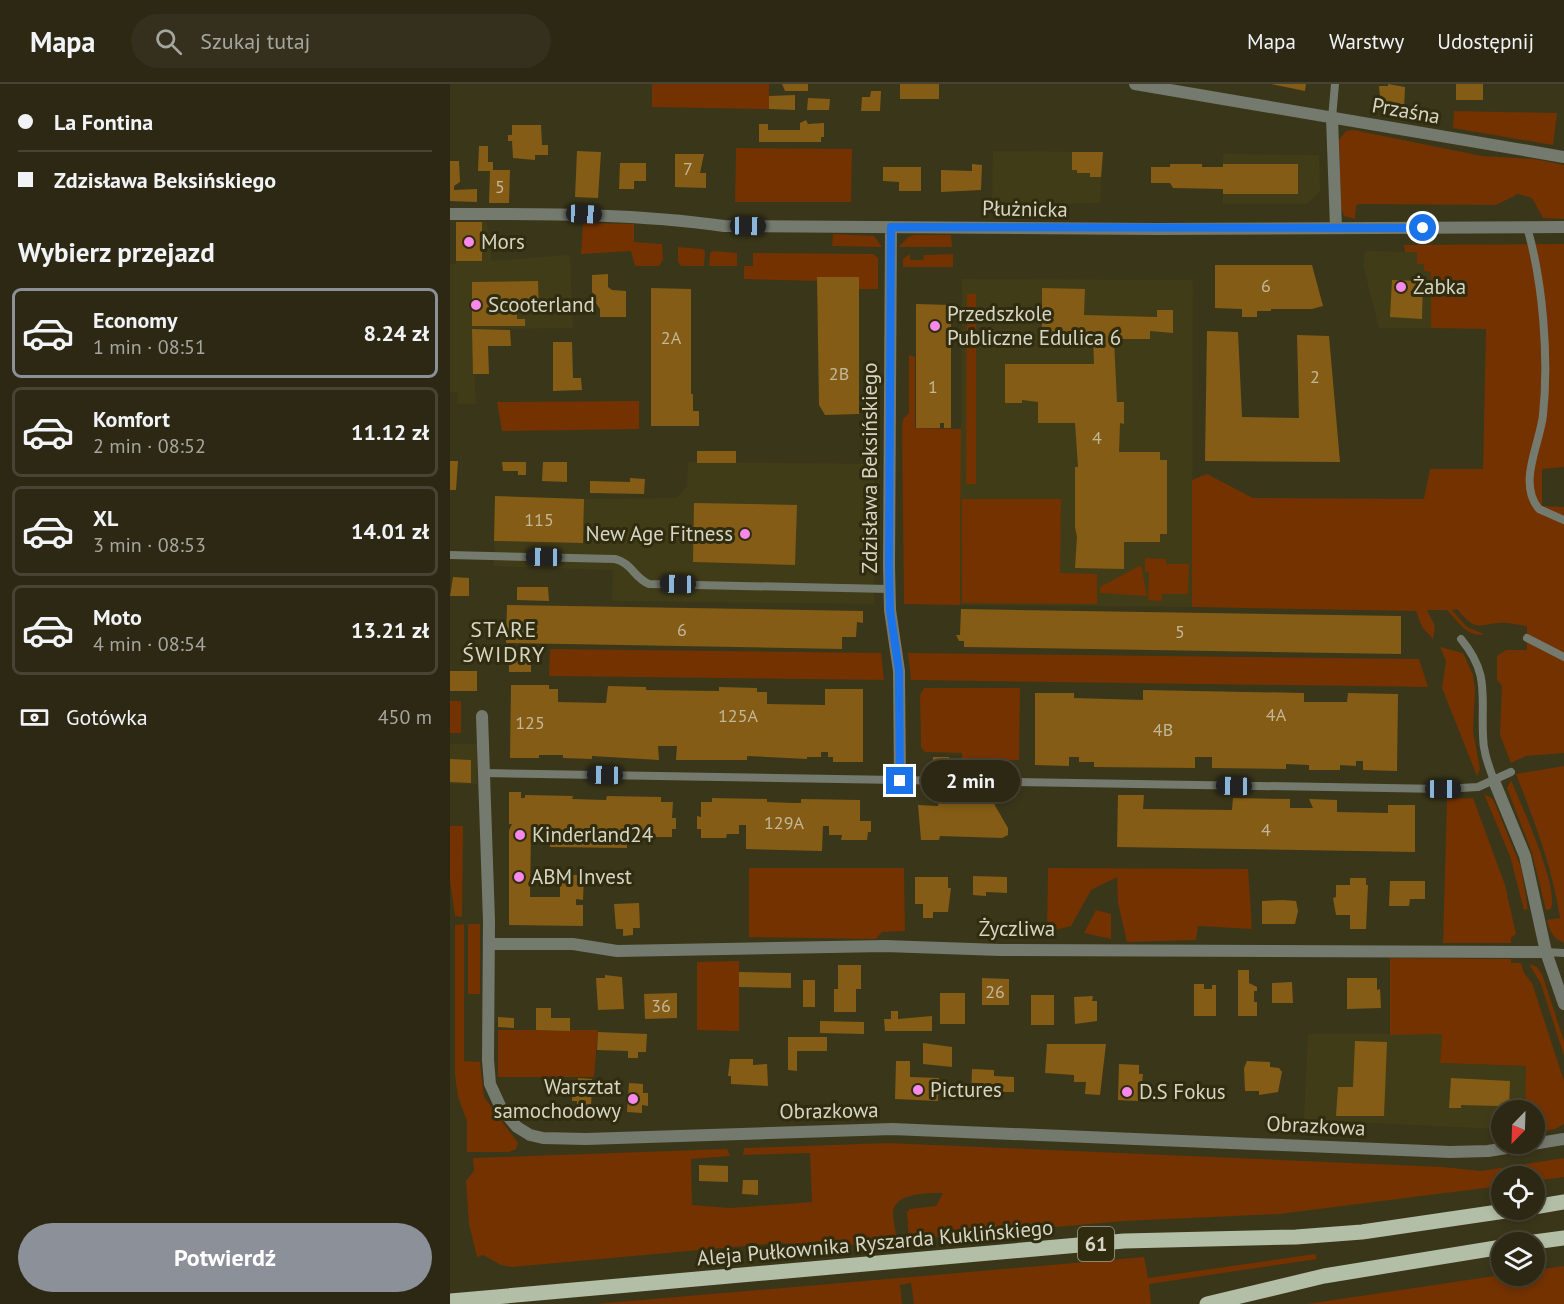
<!DOCTYPE html>
<html lang="pl">
<head>
<meta charset="utf-8">
<style>
  body { margin:0; font-family:"PT Sans",sans-serif; background:#34301d; color:#f1f3f6; height:100vh; display:flex; flex-direction:column; font-size:22px; white-space:nowrap }
  * { box-sizing:border-box; margin:0 }
  p { font-size:20px; color:#a6a6a0 }
  .icon { flex:none; width:33px; height:33px; fill:none; stroke:currentColor; stroke-width:2; stroke-linecap:round; stroke-linejoin:round }
  .map { position:relative; flex:1; overflow:hidden }
  .details { display:flex; flex-direction:column; background:#2c2814; width:450px }
  .details>* { flex:none }
  .banner { display:grid; align-content:center; height:132px; padding:0 18px; background:#2c2814 }
  .needle { width:39px; rotate:203deg }
  .tools { position:absolute; left:1041px; top:1016px; display:grid; gap:12px }
  .tools a { display:grid; place-items:center; width:54px; height:54px; border-radius:50%; background:#2c2814; box-shadow:0 3px 9px #0003,0 0 0 2px #484434; font-size:30px }
  .end { position:absolute; width:27px; height:27px; margin:-14px; border:8px solid #1a73e8; background:#fff; box-shadow:0 0 0 3px #fff }
  .from { border-radius:50% }
  .bubble { position:absolute; height:42px; border-radius:21px; background:#2c2814; box-shadow:0 3px 9px #0003,0 0 0 2px #484434; font-size:20px; font-weight:700; line-height:42px; text-align:center }
  .car { position:absolute; width:18px; height:36px; margin:-18px -9px; border-radius:8px; box-shadow:0 0 4px 2px #0007; background:linear-gradient(#222 24%,#8ab4d8 0 40%,#222 0 76%,#8ab4d8 0 86%,#222 0) }
  .banner b { display:flex; align-items:center; gap:21px; height:57px; font-size:22px }
  .banner b+b { border-top:2px solid #484434 }
  .banner i { width:15px; height:15px; background:#f1f3f6 }
  ul { padding:0; list-style:none }
  li { display:flex; align-items:center; gap:18px; height:90px; margin:0 12px 9px; padding:0 6px; border:3px solid #484434; border-radius:9px }
  li div { flex:1 }
  li b { display:block; font-size:22px }
  li em { font-style:normal; font-weight:700 }
  li.selected { border-color:#8c9099 }
  li>.icon { width:54px; height:54px; stroke-width:1.5 }
  h2 { padding:0 18px; font-size:27px; line-height:72px }
  .pay { display:flex; align-items:center; gap:15px; height:66px; padding:0 18px; font-size:22px }
  .pay p { margin-inline-start:auto }
  .action { display:flex; gap:12px; margin-top:auto; padding:12px 18px }
  .action a { flex:1; height:69px; border-radius:36px; background:#8c9099; color:#fff; font-size:24px; font-weight:700; line-height:69px; text-align:center }
  header { display:flex; align-items:center; gap:36px; box-sizing:border-box; height:84px; padding:0 30px; background:#2c2814; border-bottom:2px solid #484434 }
  header strong { font-size:28px }
  nav { display:flex; gap:33px; margin-inline-start:auto; font-size:21px }
  .search { width:420px; height:54px; background:#34301d; display:flex; align-items:center; gap:15px; box-sizing:border-box; padding:0 21px; border-radius:33px; color:#a6a6a0; font-size:22px }
  main { display:flex; flex:1; min-height:0 }
  .map>svg:first-child { display:block }
  .built { fill:#413c18 }
  .green { fill:#733200 }
  .building { fill:#855c15 }
  .lines { fill:none; stroke-linecap:round; stroke-linejoin:round }
  .service { stroke:#747a6e; stroke-width:8 }
  .minor { stroke:#747a6e; stroke-width:12 }
  .primary { stroke:#b2bea5; stroke-width:15 }
  .route { stroke:#1a73e8; stroke-width:8 }
  .poi-dot { fill:#f888ea; stroke:#302c0f; stroke-width:2 }
  .labels { text-anchor:middle; stroke-width:6; stroke-linejoin:round; paint-order:stroke }
  .number-label { font-size:18px; fill:#c2b798 }
  .shield { fill:#302c0f; stroke:#a4a28e; stroke-width:1.5 }
  .shield-label { font-size:20px; font-weight:bold; fill:#d6d5c4 }
  .street-label { font-size:21px; fill:#d6d5c4; stroke:#302c0f }
  .poi-label { font-size:21px; fill:#d6d5c4; stroke:#302c0f; text-anchor:start }
  .neighbourhood-label { font-size:22px; letter-spacing:1.5px; fill:#d6d5c4; stroke:#302c0f }
</style>
</head>
<body>
<header>
<strong>Mapa</strong>
<div class="search"><svg class="icon" aria-label="search" viewBox="0 0 24 24"><circle cx="10" cy="10" r="6"/><path d="M15 15l6 6"/></svg>Szukaj tutaj</div>
<nav><a>Mapa</a><a>Warstwy</a><a>Udostępnij</a></nav>
</header>
<main>
<section class="details">
<div class="banner">
<b><i class="from"></i>La Fontina</b>
<b><i></i>Zdzisława Beksińskiego</b>
</div>
<h2>Wybierz przejazd</h2>
<ul>
<li class="selected"><svg class="icon" aria-label="car" viewBox="0 0 24 24"><path d="M5 17H2v-5l4-1 3-4h7l3 4 3 1v5h-3M9 17h6M6 11h13"/><circle cx="7" cy="17" r="2"/><circle cx="17" cy="17" r="2"/></svg><div><b>Economy</b><p>1 min · 08:51</p></div><em>8.24 zł</em></li>
<li><svg class="icon" aria-label="car" viewBox="0 0 24 24"><path d="M5 17H2v-5l4-1 3-4h7l3 4 3 1v5h-3M9 17h6M6 11h13"/><circle cx="7" cy="17" r="2"/><circle cx="17" cy="17" r="2"/></svg><div><b>Komfort</b><p>2 min · 08:52</p></div><em>11.12 zł</em></li>
<li><svg class="icon" aria-label="car" viewBox="0 0 24 24"><path d="M5 17H2v-5l4-1 3-4h7l3 4 3 1v5h-3M9 17h6M6 11h13"/><circle cx="7" cy="17" r="2"/><circle cx="17" cy="17" r="2"/></svg><div><b>XL</b><p>3 min · 08:53</p></div><em>14.01 zł</em></li>
<li><svg class="icon" aria-label="car" viewBox="0 0 24 24"><path d="M5 17H2v-5l4-1 3-4h7l3 4 3 1v5h-3M9 17h6M6 11h13"/><circle cx="7" cy="17" r="2"/><circle cx="17" cy="17" r="2"/></svg><div><b>Moto</b><p>4 min · 08:54</p></div><em>13.21 zł</em></li>
</ul>
<div class="pay"><svg class="icon" aria-label="cash" viewBox="0 0 24 24"><path d="M3 7h18v10H3z"/><circle cx="12" cy="12" r="2"/></svg>Gotówka<p>450 m</p></div>
<div class="action"><a>Potwierdź</a></div>
</section>
<div class="map">
<svg width="1114" height="1220" viewBox="0 0 1114 1220">
  <rect width="100%" height="100%" fill="#3a361a"/>
  <path class="built" d="M543,67L653,68L650,119L542,121Z
    M773,70L869,71L870,107L857,120H773Z
    M6,138H37L38,150H41V177L120,171L123,244L22,245L26,320H7L8,309L0,308V180H6Z
    M915,167L967,168L981,188V244H929L913,181Z
    M512,195L743,196L742,523L510,521Z
    M238,378L424,380V520L162,517L163,486L43,482L46,472L44,457L133,459L134,415L227,414L237,402Z
    M0,660H27V700H0Z
    M858,950H992L990,979L1076,982L1075,1026H1052L1051,1045L854,1036Z"/>
  <path class="green" d="M202,0H319V25L202,23Z
    M1004,27L1107,29L1103,61L1003,44Z
    M904,46L1032,72L1084,75L1114,81V135L1093,134L1082,114L1068,110L1046,121L909,120L906,122L905,135L894,132L891,123L889,56L896,47Z
    M286,64L402,65L401,118H285Z
    M133,139L184,140V158L212,160L213,176L209,182H185L181,167L131,170Z
    M383,150L424,152L432,163L382,162Z
    M464,151H501L502,163H449L458,153Z
    M1114,160V383L1092,385V422L1114,423V669L1076,672L1061,679L1050,651L1052,602L1047,596V572L1056,566H1077V542C1068,541 1058,538 1048,539C1025,542 1025,546 1007,525L1002,526L1017,543L1034,550C1017,554 1007,536 997,526H977L985,542L983,555L972,543L966,527L742,523V396L757,390L803,414L974,415L980,385H1033L1036,245L981,244V188L974,187V180H967V168H955L954,161Z
    M228,163L252,165L255,167L254,182H231L228,178Z
    M263,167L287,169V182H259L260,169Z
    M303,169L423,170L428,174V205H409V193H367V197L294,195V182H303Z
    M460,170V176H473L474,171L503,170V183H453V175Z
    M517,210H526V400H516Z
    M459,271L465,273V344L511,345L510,521L454,520L452,344L453,335L459,329Z
    M189,317V345L52,347L47,318Z
    M512,415H611L610,489L647,490V520L512,519Z
    M695,474L716,475V480H739L738,510H712V517L698,516L699,488H695Z
    M691,481L697,512L650,509V503Z
    M990,563L1013,569L1023,591L1025,606L1023,647L1030,685L1027,692L992,604L996,577Z
    M100,565L431,569L434,596L99,592Z
    M458,569L969,575L978,603L461,596Z
    M474,604H570L569,676H512V669L475,668L471,663L470,611Z
    M0,617H11V649H0Z
    M1114,682V859C1103,854 1100,848 1097,836L1110,834C1102,782 1085,739 1066,690Z
    M1061,696C1071,721 1109,802 1101,825L1096,826L1082,769L1057,704Z
    M1034,710L1043,715L1071,783L1078,825L1074,826L1060,772Z
    M1023,714L1055,801L1066,850L1061,854V859H993L997,715Z
    M0,742H13L12,833L5,832L0,797Z
    M299,784H454L455,847L432,848L426,855L299,853Z
    M598,784L798,785L802,845L748,842L746,856L677,858L668,819L667,793L641,806L621,842L597,848Z
    M646,826L661,830V855L634,849Z
    M14,840V977L30,978L34,1013L68,1059L66,1065L59,1068H17V1037L8,1013L5,990V841Z
    M18,840H30V910H18Z
    M940,874L1061,875V879H1071L1074,889L1082,899L1114,997V1040L1105,1045L1085,1049L1084,1026H1075L1076,982L990,979L992,950L940,951Z
    M289,877V947L247,946V878Z
    M1079,880L1087,883L1092,890L1114,957V972L1091,900Z
    M48,946H148L144,993H48Z
    M438,1059L993,1083L1031,1087L1114,1074V1093L1085,1097L1084,1092H1052L1051,1102L829,1130L674,1137L459,1156L457,1128L460,1125L486,1122L493,1109C480,1109 445,1108 443,1128C443,1137 446,1148 447,1157L389,1162L327,1159L62,1183L51,1181L33,1171L27,1173L19,1140L16,1097L24,1087L23,1074L277,1065L280,1072L241,1075L242,1121L280,1124L362,1118L360,1069L293,1071L294,1064Z
    M865,1170L867,1175L699,1200L701,1220H464L461,1199L450,1201L452,1220H145L694,1173L698,1194Z
    M1114,1182V1220H857L1051,1191H1084L1085,1186Z"/>
  <path class="building" d="M332,0H358V7H335Z
    M450,0H489V15H450Z
    M821,0H856L855,7Z
    M938,0L955,3L954,25L931,23L929,2H938Z
    M1006,0H1033V16H1006Z
    M421,7H431L430,27H411L412,13H420Z
    M345,11V26L319,25V12Z
    M358,14L380,15L379,26H357Z
    M356,36L358,40L374,39V53H371V58H309V40H318V46H350V39Z
    M62,41H91L92,61H98V71H85V76L63,74L62,57H58V51H62Z
    M29,62H38V78H43V86H60L59,119H39L40,87H28Z
    M127,67L151,68L148,114L125,113Z
    M622,68H653L651,93H640V89H627V86H622Z
    M225,70H254L250,89H256V104L225,103Z
    M0,77H9L10,98L4,102V106L27,105V118L0,117Z
    M170,79H196V97H184V105H169Z
    M522,80L532,81L531,106L491,108V86L522,87Z
    M720,80H752V83H773V80H848V110H773V105L723,104L720,99H701V83H720Z
    M433,83H471V107H449V98L433,97Z
    M6,138H32V177H6Z
    M765,181H862L873,222L862,225H821V227H807V233H792V225L765,224Z
    M158,190V203L162,206L176,207V233H150V225L142,214L145,211L142,208V191Z
    M367,193H409V330L375,331L369,321Z
    M942,196L973,197L972,235L940,233Z
    M88,197L89,228H67V235H75V242H22V198Z
    M201,204L241,205V310H243V327H249V342H201Z
    M592,204L635,205L634,231L707,233V226H723V249L700,247V255H664L667,318H674V340L670,339L669,368H710V376H717V450H710V458H674V485L625,484L627,453L625,443V383H628L625,339H588V318L572,316V319H555V280H644L643,250H618V257H592Z
    M466,220L501,221V344H494V339H490V344H466Z
    M22,245L60,246L61,262H38L39,290H23Z
    M757,247L788,248L792,333L849,334L847,251L879,252L890,378L755,377Z
    M103,258H122L123,294H131L132,306L103,307Z
    M247,367H286V379H247Z
    M0,377H8L6,406H0Z
    M52,378H76V391H68V387H53Z
    M93,378H117V398L92,397Z
    M180,394L195,395L194,410L140,409V397L180,398Z
    M45,412L134,415L133,459L44,457Z
    M244,419L347,421L345,481L243,478Z
    M3,493L19,494V512H0Z
    M67,503H98L99,517L67,516Z
    M57,521L413,527V539L407,538L406,553H392V565L56,559Z
    M511,525L951,532V570L514,563V557H509L506,551H510Z
    M59,577H81V588H59Z
    M0,587H27V607H0Z
    M61,601H99V605H108V618L156,619L158,602L196,603V606L269,607V603L307,604V608H317V620L375,621V605H413V678H383V673H378V668H371V673H357V675L297,672V676H226L227,662H208L209,676L142,672V675L113,674V671H89V674H60Z
    M693,606L854,609V618H897L898,609L948,610L947,687L913,686V677H906V682L890,681V686H859V681L836,680V685L762,684V673H745V684L644,683V678H629V673H619V682L585,681V609H624V614L693,616Z
    M483,673H499V681H483Z
    M0,675L21,676V699L0,698Z
    M59,708H71V714H75V711L123,712L122,715L156,716L157,712L211,713V718H223L222,734H226V745H222V753H196V748L177,747V764L100,763V746L81,747L80,813H110V796H115V791H134L133,816L126,815V821H133V842L59,841V746L62,740H59Z
    M668,711H694L693,725L782,726L783,714L840,715V724H863L859,715L887,716V728L938,729V721H965V768L667,763Z
    M262,714L317,715V718L344,719H351V715L410,716V737H421V748H418L417,756H391L392,751H379V742H373L372,767L296,765V741H289V750H277L276,754H251V745H247V732L251,733V718H262Z
    M489,717L543,718L558,744V751L552,754L490,752L489,756H471L468,721L488,722Z
    M523,792L557,793V809L536,808V812L523,811Z
    M465,793H498V804H501L498,828H483V834H473V820H465Z
    M900,794H916V801H918L916,845H900V831H886L883,814L886,813V801H900Z
    M940,797H975V815H960L959,822H939Z
    M833,816L846,817L848,827L845,840H812V817Z
    M189,819L190,844H183V851L173,852V845H166L164,820Z
    M388,881H411V905H406V928H384V905H388Z
    M788,886H799V899L807,903V907H804V918H807V932H788Z
    M289,888L341,889V904L289,903Z
    M155,891L172,893L174,925L148,926L146,894H155Z
    M532,894L559,895V921H532Z
    M897,894H927V906L930,905L931,924L897,925Z
    M353,896H365V923H353Z
    M842,898L843,919H822V899Z
    M744,900H754V905H762V901H766V932H744Z
    M227,909V934L195,935L194,910Z
    M490,909H515V940H490Z
    M581,911H604V941H581Z
    M643,912L642,917H647V937L625,940L624,913Z
    M86,924H101V934H120V947L86,946Z
    M441,927H448V935L482,932V947H435L434,935H441Z
    M48,933L64,934V944L48,943Z
    M370,937L414,938V950L370,949Z
    M148,948L197,950L196,968H188V974H178V967L147,966Z
    M338,953H377V967H347V987L338,986Z
    M905,957L937,958L934,1032H886L888,1003H903Z
    M473,959L502,963V983L473,980Z
    M597,960H656L650,1011L635,1010L636,998H624V991L595,989Z
    M280,975H303V981L317,980L318,1002L281,1000V992H278Z
    M446,977H460V993L489,994L488,1017L445,1015Z
    M797,977L820,978V983L829,984L832,988L828,1008L809,1011V1007H795L794,984Z
    M669,980L689,981V990H693L692,999H689L688,1017L668,1016Z
    M522,985L544,986V992L564,993V1008H551V1011L521,1010Z
    M128,994L142,995L141,1026H127V1017H122V1011L128,1012Z
    M1001,994L1060,997L1059,1026H1048V1022L1011,1021V1024H999Z
    M179,999L193,1000V1009H198V1022L192,1021V1029L177,1028Z
    M249,1081L278,1082V1098L249,1097Z
    M293,1096H308V1111L292,1110Z"/>
  <g class="lines">
    <path class="service" d="M882,34L885,0
      M1077,143C1093,198 1099,274 1093,331C1090,360 1067,399 1089,425L1114,436
      M0,471L165,475C182,479 184,494 199,500L439,505
      M1077,554L1114,573
      M1011,555C1040,590 1031,611 1033,652C1033,668 1039,682 1044,697
      M34,689L993,705L1028,703L1061,688
      M1096,868L1114,869"/>
    <path class="minor" d="M685,0L1114,73
      M882,34L886,144
      M0,130C92,130 183,129 274,142L707,145L1114,143
      M441,143L439,482L440,526L449,587L450,697
      M32,632L39,837L38,976L40,1000L51,1024L67,1043L80,1051L93,1054L136,1055L442,1045L1000,1068L1038,1067L1114,1055
      M1044,697L1075,772L1096,868L1114,920
      M39,860H123L167,867L435,862L550,866L1096,868"/>
    <path class="primary" d="M1084,1123L1114,1118
      M1084,1158L1114,1154
      M0,1217L674,1157L846,1153L912,1148L1069,1125
      M757,1220L874,1192L1052,1163"/>
  </g>
  <g class="lines">
    <path class="route" d="M450,697L449,587L440,526L439,482L441,143L973,144"/>
  </g>
  <g class="poi-dot">
    <circle cx="19" cy="158" r="6"/>
    <circle cx="951" cy="203" r="6"/>
    <circle cx="26" cy="221" r="6"/>
    <circle cx="485" cy="242" r="6"/>
    <circle cx="295" cy="450" r="6"/>
    <circle cx="70" cy="751" r="6"/>
    <circle cx="69" cy="793" r="6"/>
    <circle cx="468" cy="1006" r="6"/>
    <circle cx="677" cy="1008" r="6"/>
    <circle cx="183" cy="1015" r="6"/>
  </g>
  <g class="labels">
    <g class="number-label">
      <text x="238" y="91">7</text>
      <text x="50" y="109">5</text>
      <text x="816" y="208">6</text>
      <text x="221" y="260">2A</text>
      <text x="389" y="296">2B</text>
      <text x="865" y="299">2</text>
      <text x="483" y="309">1</text>
      <text x="647" y="360">4</text>
      <text x="89" y="442">115</text>
      <text x="232" y="552">6</text>
      <text x="730" y="554">5</text>
      <text x="826" y="637">4A</text>
      <text x="288" y="638">125A</text>
      <text x="80" y="645">125</text>
      <text x="713" y="652">4B</text>
      <text x="334" y="745">129A</text>
      <text x="816" y="752">4</text>
      <text x="545" y="914">26</text>
      <text x="211" y="928">36</text>
    </g>
    <rect class="shield" x="628" y="1143" width="36" height="34" rx="4.5"/>
    <g class="shield-label">
      <text x="646" y="1167">61</text>
    </g>
    <g class="street-label">
      <text transform="translate(956 27) rotate(10)" y="7">Przaśna</text>
      <text transform="translate(575 125) rotate(1)" y="7">Płużnicka</text>
      <text transform="translate(420 384) rotate(-90)" y="7">Zdzisława Beksińskiego</text>
      <text x="567" y="852">Życzliwa</text>
      <text transform="translate(379 1027) rotate(-1)" y="7">Obrazkowa</text>
      <text transform="translate(866 1042) rotate(3)" y="7">Obrazkowa</text>
      <text transform="translate(425 1159) rotate(-5)" y="7">Aleja Pułkownika Ryszarda Kuklińskiego</text>
    </g>
    <g class="poi-label">
      <text x="31" y="165">Mors</text>
      <text x="963" y="210">Żabka</text>
      <text x="38" y="228">Scooterland</text>
      <text x="497" y="237">Przedszkole<tspan x="497" dy="24">Publiczne Edulica 6</tspan></text>
      <text x="283" y="457" text-anchor="end">New Age Fitness</text>
      <text x="82" y="758">Kinderland24</text>
      <text x="81" y="800">ABM Invest</text>
      <text x="171" y="1010" text-anchor="end">Warsztat<tspan x="171" dy="24">samochodowy</tspan></text>
      <text x="480" y="1013">Pictures</text>
      <text x="689" y="1015">D.S Fokus</text>
    </g>
    <g class="neighbourhood-label">
      <text x="54" y="553">STARE<tspan x="54" dy="25">ŚWIDRY</tspan></text>
    </g>
  </g>
</svg>
<div class="tools">
<a><svg class="needle" viewBox="-14 -14 28 28"><path d="M0-13l5 13h-10z" fill="#e53935"/><path d="M0 13l5-13h-10z" fill="#a6a6a0"/></svg></a>
<a><svg class="icon" aria-label="locate" viewBox="0 0 24 24"><circle cx="12" cy="12" r="6"/><path d="M12 2v4M12 18v4M2 12h4M18 12h4"/></svg></a>
<a><svg class="icon" aria-label="layers" viewBox="0 0 24 24"><path d="M12 4l9 5-9 5-9-5zM3 14l9 5 9-5"/></svg></a>
</div>
<i class="end from" style="left:973px;top:144px"></i>
<i class="end" style="left:450px;top:697px"></i>
<div class="bubble" style="left:471px;top:676px;width:99px">2 min</div>
<i class="car" style="left:134px;top:130px;rotate:93deg"></i>
<i class="car" style="left:298px;top:142px;rotate:91deg"></i>
<i class="car" style="left:94px;top:473px;rotate:271deg"></i>
<i class="car" style="left:228px;top:500px;rotate:271deg"></i>
<i class="car" style="left:155px;top:691px;rotate:271deg"></i>
<i class="car" style="left:784px;top:702px;rotate:271deg"></i>
<i class="car" style="left:993px;top:705px;rotate:90deg"></i>
</div>
</main>
</body>
</html>
